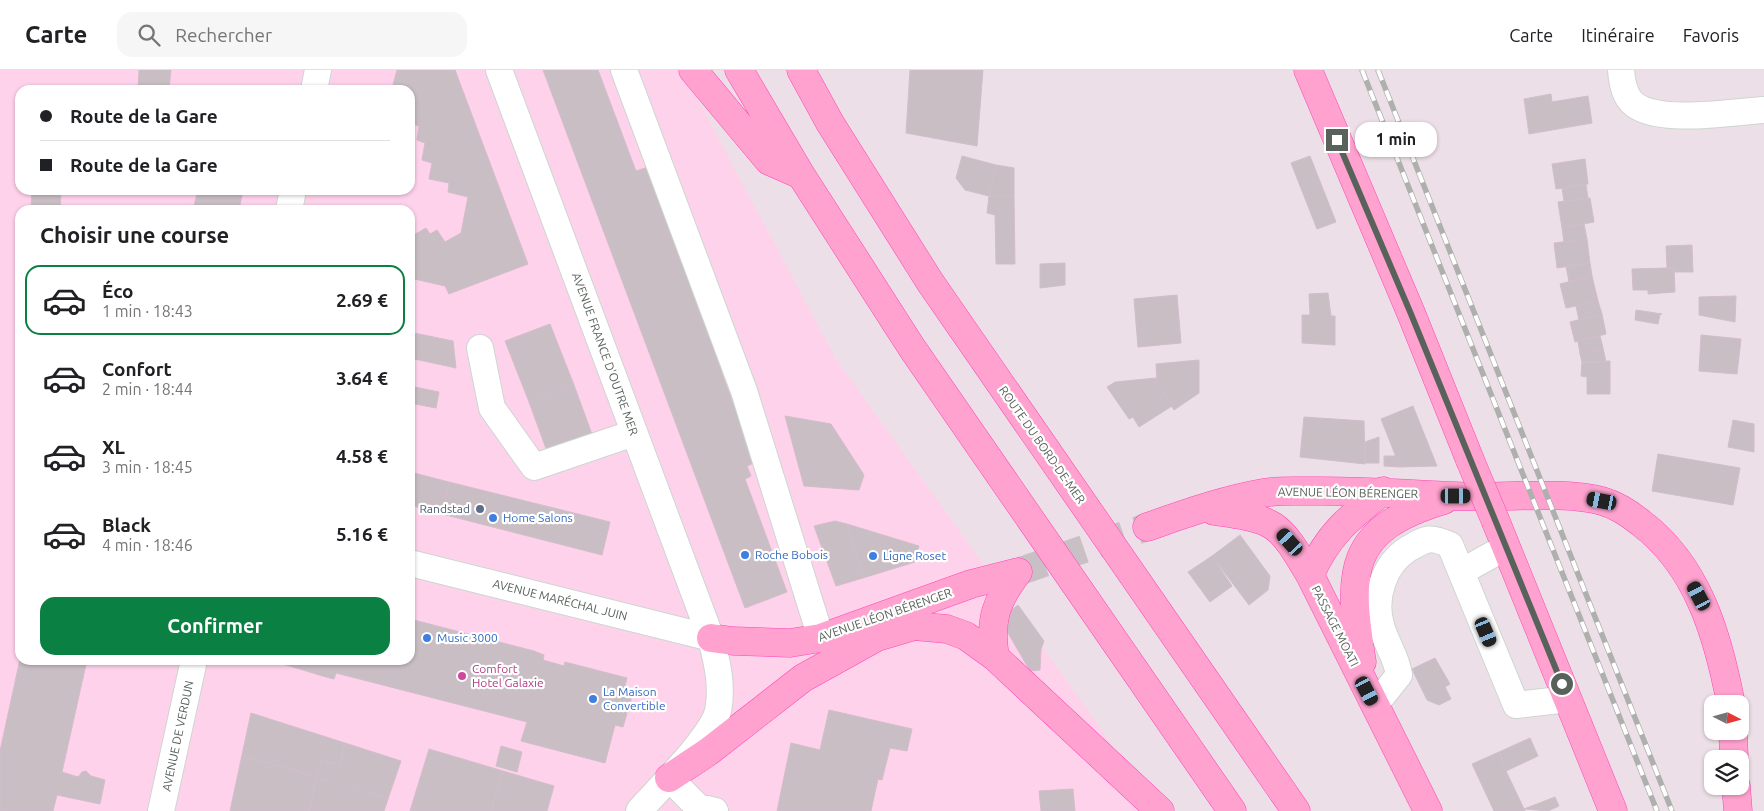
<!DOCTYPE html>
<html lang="fr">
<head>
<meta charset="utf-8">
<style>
  body { margin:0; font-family:Ubuntu,sans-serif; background:#f6f6f6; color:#202124; height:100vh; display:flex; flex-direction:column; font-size:19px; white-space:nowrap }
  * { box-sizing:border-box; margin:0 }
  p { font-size:16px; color:#757577 }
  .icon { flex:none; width:28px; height:28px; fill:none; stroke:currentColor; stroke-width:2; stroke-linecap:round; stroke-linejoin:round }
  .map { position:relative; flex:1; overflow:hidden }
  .side { position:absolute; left:15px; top:135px; width:400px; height:460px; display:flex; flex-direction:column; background:#fff; border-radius:15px; box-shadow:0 1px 4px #0004 }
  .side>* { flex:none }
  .guide { position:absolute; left:15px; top:15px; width:400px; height:110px; border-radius:15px; box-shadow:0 1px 4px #0004; display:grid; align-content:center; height:110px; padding:0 25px; background:#fff }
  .needle { width:32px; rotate:96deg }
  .controls { position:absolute; left:1704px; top:625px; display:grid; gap:10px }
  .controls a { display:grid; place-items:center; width:45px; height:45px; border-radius:10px; background:#fff; box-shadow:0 1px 4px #0004; font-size:25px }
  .end { position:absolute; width:22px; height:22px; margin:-11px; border:6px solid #58625a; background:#fff; box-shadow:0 0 0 2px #fff }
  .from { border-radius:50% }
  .bubble { position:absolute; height:35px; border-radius:15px; background:#fff; box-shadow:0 1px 4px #0004; font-size:16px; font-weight:700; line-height:35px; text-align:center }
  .car { position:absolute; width:15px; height:30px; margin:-15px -8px; border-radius:6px; box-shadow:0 0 4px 1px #0007; background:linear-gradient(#222 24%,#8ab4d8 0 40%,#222 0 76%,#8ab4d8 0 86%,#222 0) }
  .guide b { display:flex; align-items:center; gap:18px; height:48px; font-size:19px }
  .guide b+b { border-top:1px solid #e0e0e0 }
  .guide i { width:12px; height:12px; background:#202124 }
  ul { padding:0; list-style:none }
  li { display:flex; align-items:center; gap:15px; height:70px; margin:0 10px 8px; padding:0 15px; border:2px solid transparent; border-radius:15px }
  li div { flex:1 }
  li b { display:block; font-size:19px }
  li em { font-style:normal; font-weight:700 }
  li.selected { border-color:#0b8043 }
  li>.icon { width:45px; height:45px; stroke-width:1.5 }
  h2 { padding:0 25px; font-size:22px; line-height:60px }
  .button { display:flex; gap:10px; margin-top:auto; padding:10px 25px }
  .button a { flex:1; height:58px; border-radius:15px; background:#0b8043; color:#fff; font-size:20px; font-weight:700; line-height:58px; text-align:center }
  header { display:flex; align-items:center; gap:30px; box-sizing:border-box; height:70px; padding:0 25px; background:#fff; border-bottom:1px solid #e0e0e0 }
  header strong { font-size:24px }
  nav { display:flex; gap:28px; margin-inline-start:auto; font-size:18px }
  .search { width:350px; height:45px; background:#f6f6f6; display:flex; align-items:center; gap:12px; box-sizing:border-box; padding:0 18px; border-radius:15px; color:#757577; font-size:19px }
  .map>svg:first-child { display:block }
  .commercial { fill:#ffd2eb; fill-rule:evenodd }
  .building { fill:#cabec5; stroke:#d2bdca }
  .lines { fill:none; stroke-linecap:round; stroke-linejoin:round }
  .major-tunnel { stroke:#c8c0c4; stroke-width:28; stroke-dasharray:28 14; stroke-linecap:butt }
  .minor-casing { stroke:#cdd6d0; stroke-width:28 }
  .major-casing { stroke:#ff46b6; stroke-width:29 }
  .minor { stroke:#fff; stroke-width:26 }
  .major { stroke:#ffa2cf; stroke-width:28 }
  .rail-casing { stroke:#aeb0ae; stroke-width:5.5 }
  .rail { stroke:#fff; stroke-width:4; stroke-dasharray:11; stroke-linecap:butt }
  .major-bridge-casing { stroke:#ff46b6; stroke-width:29; stroke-linecap:butt }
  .major-bridge { stroke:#ffa2cf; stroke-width:28 }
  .route { stroke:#58625a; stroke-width:6 }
  .service-dot { fill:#5c6f8a; stroke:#fff; stroke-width:2 }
  .shop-dot { fill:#3f7fe0; stroke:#fff; stroke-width:2 }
  .hotel-dot { fill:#d1479c; stroke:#fff; stroke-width:2 }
  .labels { text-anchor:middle; stroke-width:4.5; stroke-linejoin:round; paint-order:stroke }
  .street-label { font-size:12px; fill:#58625a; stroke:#fff }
  .service-label { font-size:12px; fill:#4e5e75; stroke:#fff; text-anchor:end }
  .shop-label { font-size:12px; fill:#366cbe; stroke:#fff; text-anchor:start }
  .hotel-label { font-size:12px; fill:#b23c85; stroke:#fff; text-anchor:start }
</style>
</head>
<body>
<header>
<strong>Carte</strong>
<div class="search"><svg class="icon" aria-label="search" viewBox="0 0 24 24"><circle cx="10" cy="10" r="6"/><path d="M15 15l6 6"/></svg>Rechercher</div>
<nav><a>Carte</a><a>Itinéraire</a><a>Favoris</a></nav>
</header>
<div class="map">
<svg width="1764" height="741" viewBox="0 0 1764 741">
  <rect width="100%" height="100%" fill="#eddfe7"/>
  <path class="commercial" d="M0,0H682L836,289L1160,741H0ZM20,20H410V120H20ZM20,140H410V590H20Z"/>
  <path class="building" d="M139,0H171L169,19L180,20H138Z
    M397,0H455L528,194L449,224L445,216L410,208V164L412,166L426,158L430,164L437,160L445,172L461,163L468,127L448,122L449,113L429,109L432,93L422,90L425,73L417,70L419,56L410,53L413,39L410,38V20L393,15Z
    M543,0H598L636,101L654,95L730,300L722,303L756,392L747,396L751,406L745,409L787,522L745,538Z
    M910,0H983L977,76L906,63Z
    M1551,24L1552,32L1588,26L1592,53L1529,64L1524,29Z
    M962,86L996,95L989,126L965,120L956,108Z
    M1310,86L1336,152L1317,159L1291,93Z
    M1585,89L1588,114L1556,119L1552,94Z
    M996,95L1014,98V125L989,126Z
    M1586,115L1588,128L1564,131L1562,118Z
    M32,120H78V123L61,122L60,140H31Z
    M198,120H243L239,140H190L191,135L194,136Z
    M1014,125L1015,194H996L995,145L987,143L989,126Z
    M1590,128L1594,152L1562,158L1558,132Z
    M1584,154L1587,169L1564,172L1562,158Z
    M1587,169L1590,193L1557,198L1554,173Z
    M1692,175L1693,202H1674V198H1667L1666,176Z
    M1065,193V215L1040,218V194Z
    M1590,193L1592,206L1569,212L1566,196Z
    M1667,198H1674L1675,222L1648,224V220H1633L1632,199Z
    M1592,206L1598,231L1566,238L1560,214Z
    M1328,223L1331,246H1335V275L1302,273V245H1310L1309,224Z
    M1177,225L1181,273L1138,277L1134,229Z
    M1736,226L1735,252L1699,245V227Z
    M1598,231L1602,244L1579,250L1576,236Z
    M1636,240L1662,244H1660L1658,254L1635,250Z
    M1602,244L1606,264L1575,272L1570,252Z
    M550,254L574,315L529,332L505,271Z
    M414,263L453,271L456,298L410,288Z
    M1701,265L1741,269L1737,304L1699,301Z
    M1600,266L1603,278L1580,284L1578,271Z
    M1603,278L1606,292H1582L1580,284Z
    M1199,290V323L1174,340L1157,313L1156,294Z
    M1610,291V324H1587V307L1581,306L1582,292Z
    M1156,308L1157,313L1172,336L1139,357L1133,347L1129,349L1107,317L1115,312Z
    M574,315L593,367L548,384L529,332Z
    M410,316L439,322L436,338L410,333Z
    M1413,336L1437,396L1400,397L1381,349Z
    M785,346L831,354L864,405L859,420L804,416Z
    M1304,347L1364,351L1365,394L1300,387Z
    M1733,350L1754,354V382L1728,377Z
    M1379,367V393H1365V372Z
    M1658,384L1740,398L1733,435L1652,421Z
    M1384,386H1396L1400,397L1384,396Z
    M410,402L449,412L442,444L410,435Z
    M449,412L610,452L602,485L442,444Z
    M835,451L847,454L863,508L836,516L814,456Z
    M847,454L919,476L915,492L863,508Z
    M1240,465L1270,506L1268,520L1249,535L1212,486Z
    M1212,486L1232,516L1210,532L1188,502Z
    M1018,535L1044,571L1041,579L1040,600L1030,601L1008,563L1007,556L1009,542Z
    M410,549L534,581L544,585L543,590L564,596L565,592L627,608L623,624L632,626L623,657L615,655L605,693L521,671L527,652L336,603L334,609L326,607L270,590H410Z
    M1435,588L1450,614L1445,617L1451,629L1439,635L1427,630L1412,599Z
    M20,589L87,590L62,702L78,707L82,702L86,701L91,706L105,710L100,734L57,725L53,741H0V681Z
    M829,640L912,659L907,681L890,678L882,710L878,709L871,741H777L791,673L820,680Z
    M251,643L345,673L340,694L321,691L317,707L242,685Z
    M1530,668L1538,686L1506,701L1499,682Z
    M345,673L401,691L388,729L317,707L321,691L340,694Z
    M501,676L522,682L517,702L496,696Z
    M429,679L503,701L491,741H410Z
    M1499,682L1506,701L1525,741H1494L1472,694Z
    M242,685L317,707L309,741H230Z
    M503,701L554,716L547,741H491Z
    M317,707L388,729L384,741H309Z
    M1073,719L1075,741H1041L1039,721Z
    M1555,727L1559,736L1548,741L1524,739Z"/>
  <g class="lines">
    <path class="major-tunnel" d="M1018,502L1147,457"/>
    <defs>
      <path id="minor" d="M499,0L711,568C717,592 723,616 718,641C712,667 658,719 639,741
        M624,0L744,321L821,568
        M1621,0C1622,12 1624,27 1635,35C1661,54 1731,42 1764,40
        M314,20L318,0
        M289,140L293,120
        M480,278L492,338L534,397L634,363
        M410,493L711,568
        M1461,502L1506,477
        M1375,635L1399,605C1397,587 1385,572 1381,555C1373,528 1384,494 1408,479C1427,468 1430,466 1450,475L1516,635L1568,629
        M669,708L698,737L715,741
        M161,741L194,590"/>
      <path id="major" d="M693,0L769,91L801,105
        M739,0L801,105L912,278L1232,741
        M801,0L830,53L930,212L1296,741
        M1308,0L1411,243L1470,390
        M1214,441C1276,450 1278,451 1310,505L1428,741
        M1496,452L1613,741
        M1147,457C1185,444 1223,430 1263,423C1277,420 1293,421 1308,421C1357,420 1406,424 1455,426C1498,429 1562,420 1602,431C1616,435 1630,444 1641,453C1698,496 1718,566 1731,634
        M1310,505C1328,464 1349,448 1383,421
        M711,568L733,571L790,573L821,568L971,514L1018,502
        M995,587C989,550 996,531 1018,502
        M1362,592C1347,501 1347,459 1444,430
        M1733,661L1734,689
        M669,708L708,682L803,608L877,567L914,556L947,559L966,566L995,587L1160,741
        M1736,716L1738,741"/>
    </defs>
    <use href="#minor" class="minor-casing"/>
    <use href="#major" class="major-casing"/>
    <use href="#minor" class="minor"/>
    <use href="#major" class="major"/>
    <defs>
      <path id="rail" d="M1362,0L1657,741
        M1378,0L1672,741"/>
    </defs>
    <use href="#rail" class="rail-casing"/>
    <use href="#rail" class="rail"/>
    <defs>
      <path id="major-bridge" d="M1470,390L1496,452"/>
    </defs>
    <use href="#major-bridge" class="major-bridge-casing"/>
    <use href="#major-bridge" class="major-bridge"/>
  </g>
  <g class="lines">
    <path class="route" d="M1337,70L1411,244L1562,614"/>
  </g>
  <circle class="service-dot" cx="480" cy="439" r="5"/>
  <g class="shop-dot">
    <circle cx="493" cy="448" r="5"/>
    <circle cx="745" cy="485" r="5"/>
    <circle cx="873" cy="486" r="5"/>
    <circle cx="427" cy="568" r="5"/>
    <circle cx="593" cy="629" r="5"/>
  </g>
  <circle class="hotel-dot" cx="462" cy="606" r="5"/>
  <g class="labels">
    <g class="street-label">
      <text transform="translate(605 284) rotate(70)" y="4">AVENUE FRANCE D'OUTRE MER</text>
      <text transform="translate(1042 375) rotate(55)" y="4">ROUTE DU BORD-DE-MER</text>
      <text transform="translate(1348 423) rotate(1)" y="4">AVENUE LÉON BÉRENGER</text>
      <text transform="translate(560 530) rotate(14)" y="4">AVENUE MARÉCHAL JUIN</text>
      <text transform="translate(885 545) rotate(-19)" y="4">AVENUE LÉON BÉRENGER</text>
      <text transform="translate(1335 556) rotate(63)" y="4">PASSAGE MOATI</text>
      <text transform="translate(178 666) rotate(-78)" y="4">AVENUE DE VERDUN</text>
    </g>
    <g class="service-label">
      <text x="470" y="443">Randstad</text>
    </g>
    <g class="shop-label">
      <text x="503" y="452">Home Salons</text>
      <text x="755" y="489">Roche Bobois</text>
      <text x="883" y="490">Ligne Roset</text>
      <text x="437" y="572">Music 3000</text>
      <text x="603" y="626">La Maison<tspan x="603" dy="14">Convertible</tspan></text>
    </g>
    <g class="hotel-label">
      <text x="472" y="603">Comfort<tspan x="472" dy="14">Hotel Galaxie</tspan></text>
    </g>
  </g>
</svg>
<div class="controls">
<a><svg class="needle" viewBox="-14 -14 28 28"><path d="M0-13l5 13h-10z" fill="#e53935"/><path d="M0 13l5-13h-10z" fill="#757577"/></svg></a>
<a><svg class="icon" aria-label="layers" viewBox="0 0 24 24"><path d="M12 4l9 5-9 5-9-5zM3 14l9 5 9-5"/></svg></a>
</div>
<i class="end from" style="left:1562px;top:614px"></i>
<i class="end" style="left:1337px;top:70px"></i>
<div class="bubble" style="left:1355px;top:52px;width:82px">1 min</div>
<i class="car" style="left:1456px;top:426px;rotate:90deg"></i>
<i class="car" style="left:1602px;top:431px;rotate:281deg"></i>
<i class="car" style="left:1290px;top:472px;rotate:318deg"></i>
<i class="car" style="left:1699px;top:526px;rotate:332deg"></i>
<i class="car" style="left:1486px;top:562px;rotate:157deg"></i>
<i class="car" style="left:1367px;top:621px;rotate:152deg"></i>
<div class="guide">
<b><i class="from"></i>Route de la Gare</b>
<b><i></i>Route de la Gare</b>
</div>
<section class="side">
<h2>Choisir une course</h2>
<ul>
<li class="selected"><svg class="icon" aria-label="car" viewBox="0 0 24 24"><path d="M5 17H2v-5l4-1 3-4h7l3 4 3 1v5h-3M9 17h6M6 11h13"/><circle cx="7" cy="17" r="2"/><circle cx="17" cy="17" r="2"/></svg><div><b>Éco</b><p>1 min · 18:43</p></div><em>2.69 €</em></li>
<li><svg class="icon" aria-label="car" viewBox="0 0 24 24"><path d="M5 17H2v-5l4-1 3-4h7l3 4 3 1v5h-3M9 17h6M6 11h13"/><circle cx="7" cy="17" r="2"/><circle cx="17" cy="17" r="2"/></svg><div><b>Confort</b><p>2 min · 18:44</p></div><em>3.64 €</em></li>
<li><svg class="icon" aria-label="car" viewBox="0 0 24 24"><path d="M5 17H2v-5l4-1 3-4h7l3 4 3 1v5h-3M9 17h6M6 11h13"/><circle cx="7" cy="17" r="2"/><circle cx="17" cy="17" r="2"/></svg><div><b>XL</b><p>3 min · 18:45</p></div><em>4.58 €</em></li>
<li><svg class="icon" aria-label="car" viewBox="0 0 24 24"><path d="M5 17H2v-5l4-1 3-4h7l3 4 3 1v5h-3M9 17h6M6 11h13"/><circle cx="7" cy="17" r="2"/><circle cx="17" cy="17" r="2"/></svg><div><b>Black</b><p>4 min · 18:46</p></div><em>5.16 €</em></li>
</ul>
<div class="button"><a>Confirmer</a></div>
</section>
</div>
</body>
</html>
